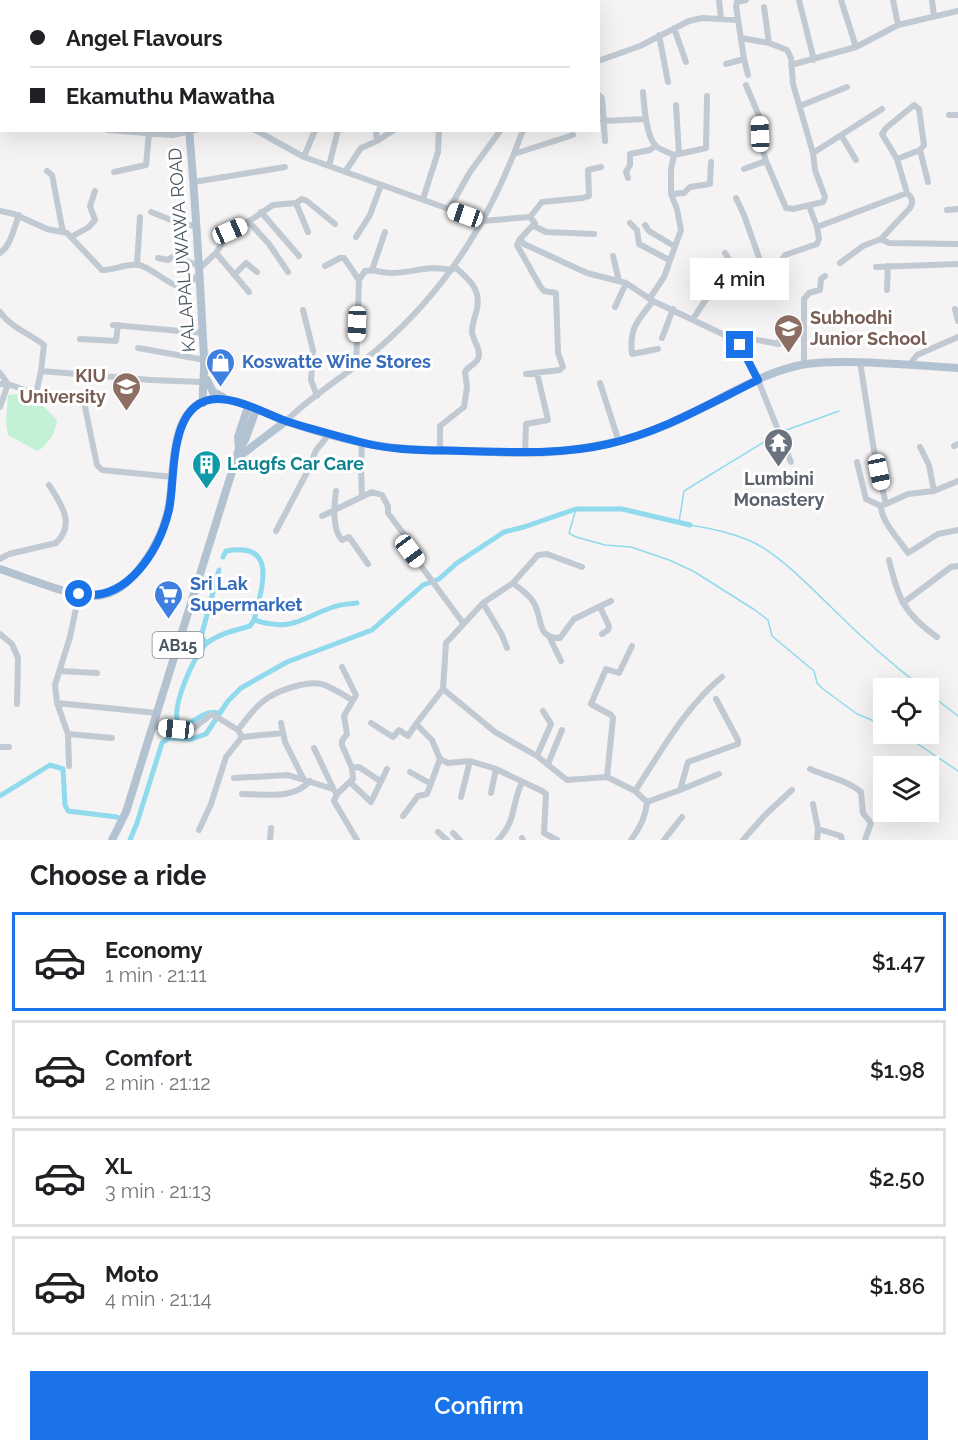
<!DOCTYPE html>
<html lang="en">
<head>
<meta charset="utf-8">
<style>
  body { margin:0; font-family:Raleway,sans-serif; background:#f6f6f6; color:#202124; height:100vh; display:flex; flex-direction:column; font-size:22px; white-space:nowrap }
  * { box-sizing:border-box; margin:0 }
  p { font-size:20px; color:#757577 }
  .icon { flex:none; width:33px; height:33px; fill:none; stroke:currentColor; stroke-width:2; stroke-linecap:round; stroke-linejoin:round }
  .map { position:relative; height:840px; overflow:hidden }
  .drawer { display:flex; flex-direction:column; background:#fff; flex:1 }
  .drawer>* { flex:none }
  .hud { position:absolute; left:0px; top:0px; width:600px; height:132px; box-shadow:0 6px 24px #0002; display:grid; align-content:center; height:132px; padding:0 30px; background:#fff }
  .tools { position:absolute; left:873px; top:678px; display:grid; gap:12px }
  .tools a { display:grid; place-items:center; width:66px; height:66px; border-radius:0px; background:#fff; box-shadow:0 6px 24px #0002; font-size:30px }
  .end { position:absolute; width:27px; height:27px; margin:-14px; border:8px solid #1a73e8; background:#fff; box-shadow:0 0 0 3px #fff }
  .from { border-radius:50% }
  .bubble { position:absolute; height:42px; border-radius:0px; background:#fff; box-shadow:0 6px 24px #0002; font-size:20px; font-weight:600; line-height:42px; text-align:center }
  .car { position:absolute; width:18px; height:36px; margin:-18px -9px; border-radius:8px; box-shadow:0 0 4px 2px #0007; background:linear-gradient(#fff 24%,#345 0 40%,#fff 0 76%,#345 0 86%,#fff 0) }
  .hud b { display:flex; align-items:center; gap:21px; height:57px; font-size:22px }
  .hud b+b { border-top:2px solid #e0e0e0 }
  .hud i { width:15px; height:15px; background:#202124 }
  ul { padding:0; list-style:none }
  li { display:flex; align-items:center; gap:18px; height:99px; margin:0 12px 9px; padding:0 18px; border:3px solid #e0e0e0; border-radius:0px }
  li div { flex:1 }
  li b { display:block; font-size:22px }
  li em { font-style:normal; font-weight:600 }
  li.active { border-color:#1a73e8 }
  li>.icon { width:54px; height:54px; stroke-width:1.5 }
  h2 { padding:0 30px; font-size:27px; line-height:72px }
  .cta { display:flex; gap:12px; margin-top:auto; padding:12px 30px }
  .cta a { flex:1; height:69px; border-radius:0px; background:#1a73e8; color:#fff; font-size:24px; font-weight:600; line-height:69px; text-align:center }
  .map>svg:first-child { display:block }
  .green { fill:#c3f1d5 }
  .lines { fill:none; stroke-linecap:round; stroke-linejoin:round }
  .stream { stroke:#90daee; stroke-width:1.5 }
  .canal { stroke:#90daee; stroke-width:5 }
  .minor { stroke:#c1cad2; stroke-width:6 }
  .major { stroke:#b3c2d1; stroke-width:8 }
  .route { stroke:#1a73e8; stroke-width:8 }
  .labels { text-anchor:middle; stroke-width:6; stroke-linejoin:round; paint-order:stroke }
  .shield { fill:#fff; stroke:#808990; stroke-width:1.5 }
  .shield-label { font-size:16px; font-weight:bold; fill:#4a5661 }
  .street-label { font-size:18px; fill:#4a5661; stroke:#fff }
  .education-label { font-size:18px; font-weight:bold; fill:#785e54; stroke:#fff; text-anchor:start }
  .shop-label { font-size:18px; font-weight:bold; fill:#366cbe; stroke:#fff; text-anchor:start }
  .culture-label { font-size:18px; font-weight:bold; fill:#0d838f; stroke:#fff; text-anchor:start }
  .worship-label { font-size:18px; font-weight:bold; fill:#5b616d; stroke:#fff }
</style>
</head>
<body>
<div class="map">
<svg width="958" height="840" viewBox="0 0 958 840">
  <rect width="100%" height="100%" fill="#f5f3f3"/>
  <path class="green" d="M24,393L40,403L57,420C56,431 48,446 37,451L8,435L6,423L8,395Z"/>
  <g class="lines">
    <path class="stream" d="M781,432L839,411
      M576,509L569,533L576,537L605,545L631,547L669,560L693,571L755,610L768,620L772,636L814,671L817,683L823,689L857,714L884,725
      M679,522L684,491L777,434
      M690,525C709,528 729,532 748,540C776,551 808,585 830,606C859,635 890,663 923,688
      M928,693L958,716
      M903,734L958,771"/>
    <path class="canal" d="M223,557L226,551C280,541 261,590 254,620
      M207,643L201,637L219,570
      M220,713C199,709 197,727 178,723C171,707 194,655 206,644C217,634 237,630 250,626L254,620C292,632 300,619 333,607C340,604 349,604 357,603
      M0,796L50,765L63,769L65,805L68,811L117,817
      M130,840L137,823L162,743L169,738L192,739L206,734L228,701L241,688L287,662L372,630L423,585L439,579L457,563L504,532L524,527L576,509H622L690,525"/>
    <path class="minor" d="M719,0L721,18
      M799,0L814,60
      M841,0L856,47
      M893,0L898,25
      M932,0L934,16
      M502,2L509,0
      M566,2L567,0
      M764,7L769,43
      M674,28L686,62
      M659,35L668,82
      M741,38L769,43L787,50L791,58L793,84L813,153L815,170L825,197L823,202L793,209L786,208L766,161L761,144L759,116L746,85
      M744,59L748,75
      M598,61L640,46L689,21L702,18L737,20
      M726,64L744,59L736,6L737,2L746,0
      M791,65L856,47L898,25L958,11
      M643,92C644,105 646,137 656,146C660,150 668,152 674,155
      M0,93H2
      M598,94L602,98L605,141
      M676,105L679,154
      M800,106L847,87
      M949,115H958
      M603,121L646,119
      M108,130L172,135L196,130
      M255,130L304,157L482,221L530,217L535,223L520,239L524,244L587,273L626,283L653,301L733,339L740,345L758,380L791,462
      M376,130L377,141
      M841,135L856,160
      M920,150L928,182
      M813,153L882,109
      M514,154L573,135
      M304,157L315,130
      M897,159L920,150L924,145L919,109L914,105L886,128L882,134L897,159L907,193
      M329,166L338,130
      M744,169L766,161
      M47,171L52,175L63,232
      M114,172L146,165L149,133
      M345,172L361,148L377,141L394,130
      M628,178L626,172L630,165V154L650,150L655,146
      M194,182L285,167
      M671,194L684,193L690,187L710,184L711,162
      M736,198L744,215L762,266L776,269L785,255L817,244L819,239L817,227L907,193C912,197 914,202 910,208L881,239L863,246L840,263
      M423,199L438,152L439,130
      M296,203L308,232
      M809,206L817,227
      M449,209L470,172L500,131
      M947,210L958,209
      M0,211L14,214L47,229L67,233L102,270C115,270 126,263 139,265C151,267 172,288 181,286C188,285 195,278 200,274
      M151,212L181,224L197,226
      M261,212L299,256
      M530,217L542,202L583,198L589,196L588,170L601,167
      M248,221L269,244L288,272
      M630,223L637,230L639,244L669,260
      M645,225L649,231L674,246
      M534,226L546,232L594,234
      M71,237L89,227L95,220L90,206L95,191
      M356,237L370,215L381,185
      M520,239L517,245L540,286L544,291L556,293L558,353L563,367L560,370L526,374
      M881,239L889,243L958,244
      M0,253C11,246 14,227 19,215
      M216,253L249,292
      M725,253L736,270
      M613,256L619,281
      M158,258L168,260L174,256L201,267L216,253L230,231L242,226L273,205L296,203L302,199L307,201L335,224
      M137,265L140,217
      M325,266L340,258H344L359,280L356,367
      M876,267L958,264
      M372,270L385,232
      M234,275L246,263L257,272
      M359,280L365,271C375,269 384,274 394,273C417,272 426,265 452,270
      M887,290L888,266
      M650,298L664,277L681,230L677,209L671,194V169L674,155L706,148L707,96
      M653,301C638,320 629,328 632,354L658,349
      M615,307L626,283
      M955,309L958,321
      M303,310L313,350L311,380L317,396
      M0,312C11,328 29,333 44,345L41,371L151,380L202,382
      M693,319C715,286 720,271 762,266
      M113,325L203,333
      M662,338L673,309
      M80,339L116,341L118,325
      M740,345L746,338L779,344L780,334
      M138,348L205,360
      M804,364V299L809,293L820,290L821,279L825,276
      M910,364L917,355L958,337
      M0,373L8,384
      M600,383L619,442
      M0,384H8L36,394L78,397L84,402L97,465L102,470L173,477
      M36,394L41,371
      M0,407L8,384
      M286,421C314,393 350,373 380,347C449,287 492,216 523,130
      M362,442L361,467L362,497
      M954,446L958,444
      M920,447L929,465L934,491
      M440,450V426L464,407L467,387L465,372C468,366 475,365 478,359C482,350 473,341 472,332C472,324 475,317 477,309C481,289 469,279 455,267
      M525,453L526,424L548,420L537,373
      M857,462L866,499L881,506L886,504L875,457L860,362
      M336,491C334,504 332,530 342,540L349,537L368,564
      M886,504L908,494L934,491L958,481
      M881,506C881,522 900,540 908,553L938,534L958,530
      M322,516L372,492L382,495L388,506V513L406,537L410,551L463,623
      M276,531L313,461C313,448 324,444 329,433
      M0,559L9,554L56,543C76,524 61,504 49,485
      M889,560C898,598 904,614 937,637
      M513,583L538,555L547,554L582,567
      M483,603L502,635L507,648
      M903,603L951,567L958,566
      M600,607L609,626L608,630L602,634
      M0,634L12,644L18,658L17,704
      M549,636L561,661
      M60,671L97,673
      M443,689L495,732L537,756L567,780L607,777L635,791L647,802
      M57,703L157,713
      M281,723L285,742L303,778
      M371,723L393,737L399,730L408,736L416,724
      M153,726L176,729L194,728L212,714L238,730L242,737L226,757L211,804L199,830
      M238,730C257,704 267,693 300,685C309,683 319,682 327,686C336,690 344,695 352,700
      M68,734L112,738
      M242,737L283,733
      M0,747H9
      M314,748L333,788
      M537,756L551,724L543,711
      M548,764L562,730
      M69,766L68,734L57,703L55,685L70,637L79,594
      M352,768L359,767L380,781
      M810,769C828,777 847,780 861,792L863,813L871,823L865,840
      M410,772L431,784
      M607,777L613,718L611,715L591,704L606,669L619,673L632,646
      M234,778L288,775L333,789L337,794L353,779L352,768L342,745V741L347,734L344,716L356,695L342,667
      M350,782L371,802L387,769
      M680,790L719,774
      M635,791C661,752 685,707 722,677
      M491,793L496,769
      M242,794C266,794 293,800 310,781
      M337,794L334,801L357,840
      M461,797L470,761
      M647,802L680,790L688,762L738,744V740L716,699
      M813,804L818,829L817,840
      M403,816L418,796L427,794L440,759
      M818,829L841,836L842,840
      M438,832L447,840
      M453,833L460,840
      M522,838L523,840
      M270,840L271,828
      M498,840C517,820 511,805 522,782
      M557,840L544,833L546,794L542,791L496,769L470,761L448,763L440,759L432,740L416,724L443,689L446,643L483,603L513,583C520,589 530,595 534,603C543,619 536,638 560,638L574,619L611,601
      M631,840C640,828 646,817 647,802
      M664,840L682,817
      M743,840L765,815L792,790"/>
    <path class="major" d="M169,0V2
      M189,130C196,206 200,281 204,357C205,372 202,387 203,403
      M207,380L213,392L223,397
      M239,449L238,437L248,407
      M236,459L286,421
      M0,569C24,577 68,595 91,596C109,597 124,587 135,574C150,556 163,533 168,510C176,478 166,412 208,400C232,394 261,412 283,420C314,431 348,441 381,446C410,451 440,450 470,451C489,452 508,453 526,453C575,452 623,444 669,424C711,406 751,377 796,366C812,362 829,362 846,362C883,362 921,366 958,368
      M112,840L126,812L239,449L245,440L256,410"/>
  </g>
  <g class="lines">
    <path class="route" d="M79,594C127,603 159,551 169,510C176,479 167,400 217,399C240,399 264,413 286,421C310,429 335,435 360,442C393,451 429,450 463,451C511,452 561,455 608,444C661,432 709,404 758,380L740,345"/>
  </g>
  <defs>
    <symbol id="school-pin" viewBox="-11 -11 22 30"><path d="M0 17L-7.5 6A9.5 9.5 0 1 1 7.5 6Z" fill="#8d6e63" stroke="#fff"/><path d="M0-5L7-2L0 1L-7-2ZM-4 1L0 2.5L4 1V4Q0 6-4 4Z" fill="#fff"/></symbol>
    <symbol id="shop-pin" viewBox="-11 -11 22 30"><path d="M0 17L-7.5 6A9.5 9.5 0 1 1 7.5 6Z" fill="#3f7fe0" stroke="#fff"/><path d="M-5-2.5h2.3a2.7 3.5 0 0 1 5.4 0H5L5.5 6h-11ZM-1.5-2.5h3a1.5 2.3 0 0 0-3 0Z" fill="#fff"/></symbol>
    <symbol id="temple-pin" viewBox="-11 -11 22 30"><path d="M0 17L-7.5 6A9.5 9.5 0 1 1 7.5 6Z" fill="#6b7280" stroke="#fff"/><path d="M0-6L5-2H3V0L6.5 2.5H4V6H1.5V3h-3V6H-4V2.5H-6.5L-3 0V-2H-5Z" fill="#fff"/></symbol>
    <symbol id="building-pin" viewBox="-11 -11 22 30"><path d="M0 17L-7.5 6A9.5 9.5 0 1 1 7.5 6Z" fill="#0f9aa8" stroke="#fff"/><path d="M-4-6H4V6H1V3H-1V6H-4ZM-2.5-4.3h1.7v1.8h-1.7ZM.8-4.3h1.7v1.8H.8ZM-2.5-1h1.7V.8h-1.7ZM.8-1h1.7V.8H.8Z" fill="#fff"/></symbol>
    <symbol id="supermarket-pin" viewBox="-11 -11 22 30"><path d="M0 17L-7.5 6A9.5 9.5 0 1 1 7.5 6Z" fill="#3f7fe0" stroke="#fff"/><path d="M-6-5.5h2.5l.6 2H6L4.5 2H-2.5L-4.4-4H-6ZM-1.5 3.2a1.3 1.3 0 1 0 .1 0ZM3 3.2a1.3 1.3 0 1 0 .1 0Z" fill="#fff"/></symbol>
  </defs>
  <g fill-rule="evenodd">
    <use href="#school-pin" x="772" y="312" width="33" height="45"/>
    <use href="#shop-pin" x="204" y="346" width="33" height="45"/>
    <use href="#school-pin" x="110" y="370" width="33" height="45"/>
    <use href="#temple-pin" x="762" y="426" width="33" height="45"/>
    <use href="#building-pin" x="190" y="448" width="33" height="45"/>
    <use href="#supermarket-pin" x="152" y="578" width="33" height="45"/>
  </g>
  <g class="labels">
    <rect class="shield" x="152.5" y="632" width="51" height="26" rx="4.5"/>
    <g class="shield-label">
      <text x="178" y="651">AB15</text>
    </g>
    <g class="street-label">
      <text transform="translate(182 250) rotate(-94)" y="6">KALAPALUWAWA ROAD</text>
    </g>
    <g class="education-label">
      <text x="810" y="324">Subhodhi<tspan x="810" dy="21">Junior School</tspan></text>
      <text x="106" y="382" text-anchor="end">KIU<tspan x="106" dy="21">University</tspan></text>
    </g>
    <g class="shop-label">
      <text x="242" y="368">Koswatte Wine Stores</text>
      <text x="190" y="590">Sri Lak<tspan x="190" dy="21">Supermarket</tspan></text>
    </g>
    <g class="culture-label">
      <text x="227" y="470">Laugfs Car Care</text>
    </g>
    <g class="worship-label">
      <text x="779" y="485">Lumbini<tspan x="779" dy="21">Monastery</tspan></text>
    </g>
  </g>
</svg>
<div class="tools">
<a><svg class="icon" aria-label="locate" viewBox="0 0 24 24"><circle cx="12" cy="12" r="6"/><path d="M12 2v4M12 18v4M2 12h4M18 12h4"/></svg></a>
<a><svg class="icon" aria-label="layers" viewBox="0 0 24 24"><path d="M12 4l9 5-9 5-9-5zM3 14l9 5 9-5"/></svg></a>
</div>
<i class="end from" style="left:79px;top:594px"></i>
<i class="end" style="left:740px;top:345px"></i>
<div class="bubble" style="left:690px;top:258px;width:99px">4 min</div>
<i class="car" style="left:760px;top:134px;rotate:358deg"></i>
<i class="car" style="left:465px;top:215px;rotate:289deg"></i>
<i class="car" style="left:230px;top:231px;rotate:66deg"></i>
<i class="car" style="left:357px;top:324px;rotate:182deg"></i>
<i class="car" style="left:879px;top:472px;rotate:168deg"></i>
<i class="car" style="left:410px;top:551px;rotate:143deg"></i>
<i class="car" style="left:176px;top:729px;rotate:276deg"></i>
<div class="hud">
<b><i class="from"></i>Angel Flavours</b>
<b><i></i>Ekamuthu Mawatha</b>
</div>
</div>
<section class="drawer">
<h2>Choose a ride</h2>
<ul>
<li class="active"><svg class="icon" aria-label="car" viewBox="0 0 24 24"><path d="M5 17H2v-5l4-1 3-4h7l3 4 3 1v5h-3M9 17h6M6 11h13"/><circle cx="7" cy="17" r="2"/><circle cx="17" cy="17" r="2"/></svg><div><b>Economy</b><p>1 min · 21:11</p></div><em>$1.47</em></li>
<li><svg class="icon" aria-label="car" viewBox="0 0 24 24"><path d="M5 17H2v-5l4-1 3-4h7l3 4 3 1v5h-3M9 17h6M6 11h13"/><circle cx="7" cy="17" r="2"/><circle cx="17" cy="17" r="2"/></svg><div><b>Comfort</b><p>2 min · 21:12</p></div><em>$1.98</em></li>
<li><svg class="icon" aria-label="car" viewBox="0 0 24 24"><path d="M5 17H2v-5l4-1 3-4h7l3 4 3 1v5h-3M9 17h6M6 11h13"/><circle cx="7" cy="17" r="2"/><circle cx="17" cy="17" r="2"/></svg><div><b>XL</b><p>3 min · 21:13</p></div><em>$2.50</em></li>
<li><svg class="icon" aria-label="car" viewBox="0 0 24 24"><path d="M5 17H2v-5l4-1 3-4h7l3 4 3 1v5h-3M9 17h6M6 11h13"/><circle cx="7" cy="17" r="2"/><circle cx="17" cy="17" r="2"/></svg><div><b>Moto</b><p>4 min · 21:14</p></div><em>$1.86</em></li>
</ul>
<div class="cta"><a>Confirm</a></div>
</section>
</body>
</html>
